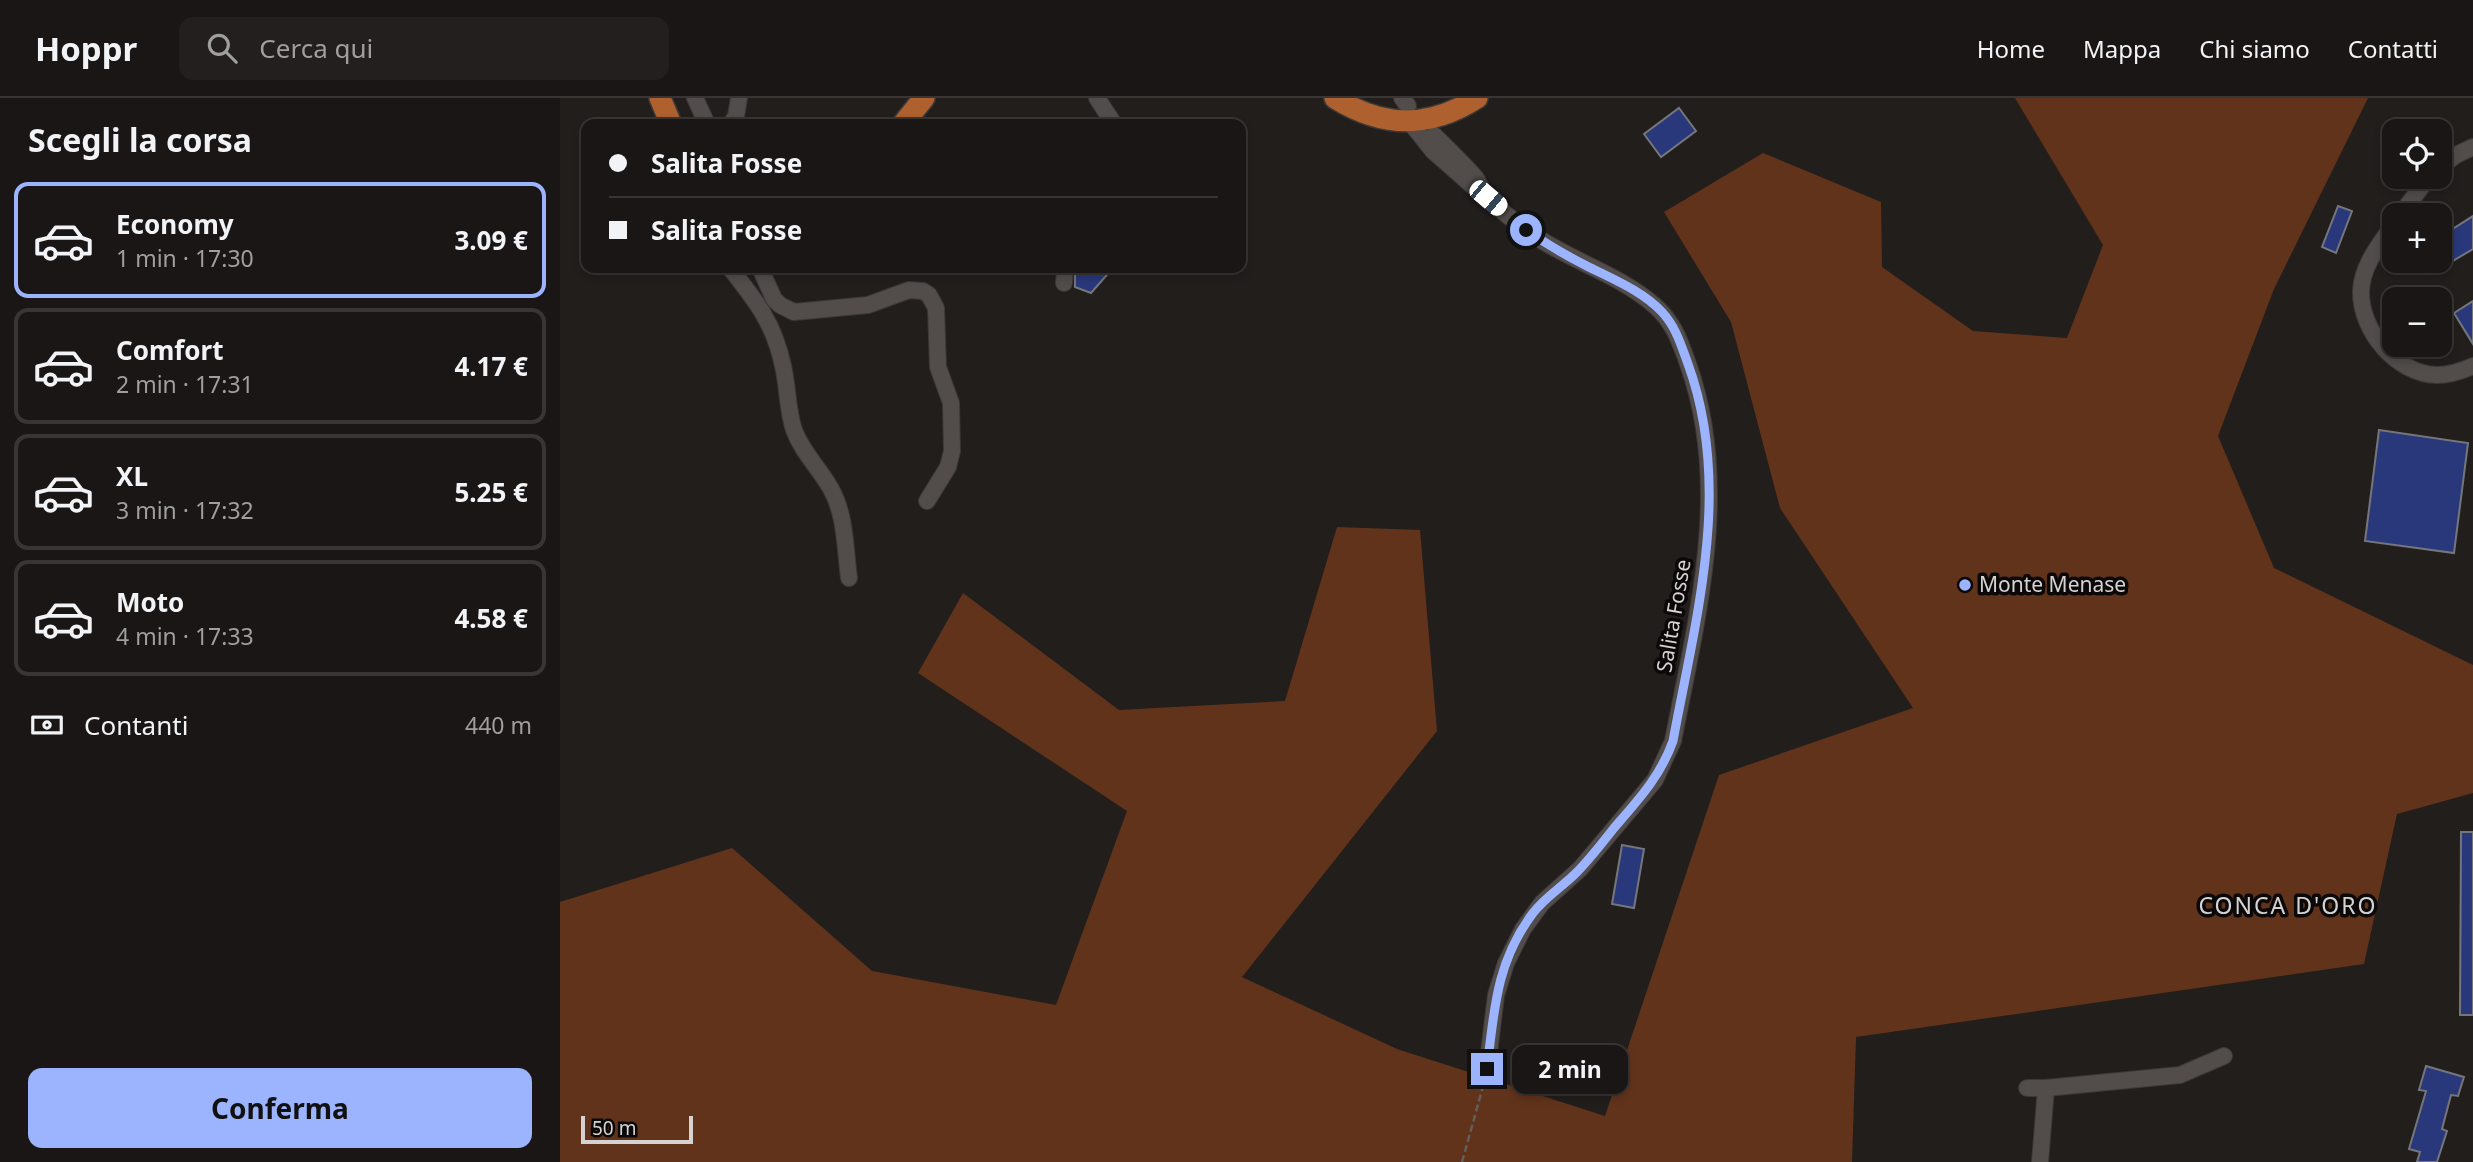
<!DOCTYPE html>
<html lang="it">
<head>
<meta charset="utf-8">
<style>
  body { margin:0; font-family:"Noto Sans",sans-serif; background:#231f1e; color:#f1f3f6; height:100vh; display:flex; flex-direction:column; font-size:26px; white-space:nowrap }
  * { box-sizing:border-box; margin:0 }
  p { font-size:23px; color:#9f9fa0 }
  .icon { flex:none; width:38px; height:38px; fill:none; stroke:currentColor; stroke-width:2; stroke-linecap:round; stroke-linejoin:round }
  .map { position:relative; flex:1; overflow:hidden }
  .details { display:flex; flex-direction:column; background:#1a1615; width:560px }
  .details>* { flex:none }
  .top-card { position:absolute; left:21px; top:21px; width:665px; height:154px; border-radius:14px; box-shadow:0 4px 10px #0003,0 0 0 2px #383534; display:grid; align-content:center; height:154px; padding:0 28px; background:#1a1615 }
  .buttons { position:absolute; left:1822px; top:21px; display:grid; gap:14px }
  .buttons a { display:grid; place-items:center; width:70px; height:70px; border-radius:14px; background:#1a1615; box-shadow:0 4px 10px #0003,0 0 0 2px #383534; font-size:35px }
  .scale { position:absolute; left:21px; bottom:18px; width:112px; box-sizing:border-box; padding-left:7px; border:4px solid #d5d2d1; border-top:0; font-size:19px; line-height:24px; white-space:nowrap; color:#d5d2d1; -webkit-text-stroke:5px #0a0808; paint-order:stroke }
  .end { position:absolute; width:32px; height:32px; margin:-16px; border:9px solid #9cb4fd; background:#111; box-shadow:0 0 0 4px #111 }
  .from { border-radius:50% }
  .bubble { position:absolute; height:49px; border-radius:14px; background:#1a1615; box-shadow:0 4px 10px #0003,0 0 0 2px #383534; font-size:23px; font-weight:700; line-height:49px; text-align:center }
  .car { position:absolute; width:21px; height:42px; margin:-21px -10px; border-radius:9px; box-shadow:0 0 5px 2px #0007; background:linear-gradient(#fff 24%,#345 0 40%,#fff 0 76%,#345 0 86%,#fff 0) }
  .top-card b { display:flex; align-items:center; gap:24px; height:66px; font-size:26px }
  .top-card b+b { border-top:2px solid #383534 }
  .top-card i { width:18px; height:18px; background:#f1f3f6 }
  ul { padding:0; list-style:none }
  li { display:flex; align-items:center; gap:21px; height:116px; margin:0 14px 10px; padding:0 14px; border:4px solid #383534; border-radius:14px }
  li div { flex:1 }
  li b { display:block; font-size:26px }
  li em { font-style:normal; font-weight:700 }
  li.active { border-color:#9cb4fd }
  li>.icon { width:63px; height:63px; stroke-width:1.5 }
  h2 { padding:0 28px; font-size:32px; line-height:84px }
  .pay { display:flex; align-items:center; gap:18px; height:77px; padding:0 28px; font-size:26px }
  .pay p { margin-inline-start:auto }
  .action { display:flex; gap:14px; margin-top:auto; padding:14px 28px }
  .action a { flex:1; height:80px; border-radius:14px; background:#9cb4fd; color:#111; font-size:28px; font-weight:700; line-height:80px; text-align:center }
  header { display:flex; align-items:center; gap:42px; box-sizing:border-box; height:98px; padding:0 35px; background:#1a1615; border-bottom:2px solid #383534 }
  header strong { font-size:33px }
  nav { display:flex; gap:38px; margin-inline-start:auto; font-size:24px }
  .search { width:490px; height:63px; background:#231f1e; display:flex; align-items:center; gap:18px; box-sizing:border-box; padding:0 24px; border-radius:14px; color:#9f9fa0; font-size:26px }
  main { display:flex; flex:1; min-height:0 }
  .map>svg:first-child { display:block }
  .green { fill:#61331b }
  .building { fill:#29387a; stroke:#74767b; stroke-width:2 }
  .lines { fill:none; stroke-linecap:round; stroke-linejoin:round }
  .minor-casing { stroke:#3b3837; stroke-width:18 }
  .primary-casing { stroke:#3b3837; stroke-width:24 }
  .path { stroke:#615e5c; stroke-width:2.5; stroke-dasharray:7 3.5; stroke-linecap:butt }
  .minor { stroke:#524d4b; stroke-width:16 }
  .primary { stroke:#ae602e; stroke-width:21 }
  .route { stroke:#9cb4fd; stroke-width:9 }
  .poi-dot { fill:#9cb4fd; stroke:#0a0808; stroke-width:2.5 }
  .labels { text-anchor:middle; stroke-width:7; stroke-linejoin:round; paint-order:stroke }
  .poi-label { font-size:21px; fill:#d5d2d1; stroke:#0a0808; text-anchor:start }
  .street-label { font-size:21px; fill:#d5d2d1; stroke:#0a0808 }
  .neighbourhood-label { font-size:23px; letter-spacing:2px; fill:#d5d2d1; stroke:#0a0808 }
</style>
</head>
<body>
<header>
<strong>Hoppr</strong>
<div class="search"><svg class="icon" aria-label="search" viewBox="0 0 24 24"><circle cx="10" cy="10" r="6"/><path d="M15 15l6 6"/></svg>Cerca qui</div>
<nav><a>Home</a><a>Mappa</a><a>Chi siamo</a><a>Contatti</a></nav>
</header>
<main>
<section class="details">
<h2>Scegli la corsa</h2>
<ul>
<li class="active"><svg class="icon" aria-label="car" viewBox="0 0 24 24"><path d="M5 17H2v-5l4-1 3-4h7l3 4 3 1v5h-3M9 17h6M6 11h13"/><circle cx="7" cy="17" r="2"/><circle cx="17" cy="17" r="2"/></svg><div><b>Economy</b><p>1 min · 17:30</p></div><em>3.09 €</em></li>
<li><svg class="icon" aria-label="car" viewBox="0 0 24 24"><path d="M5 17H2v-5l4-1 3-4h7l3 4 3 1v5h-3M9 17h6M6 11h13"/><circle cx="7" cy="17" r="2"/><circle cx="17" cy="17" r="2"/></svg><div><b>Comfort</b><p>2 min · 17:31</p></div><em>4.17 €</em></li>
<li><svg class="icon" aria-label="car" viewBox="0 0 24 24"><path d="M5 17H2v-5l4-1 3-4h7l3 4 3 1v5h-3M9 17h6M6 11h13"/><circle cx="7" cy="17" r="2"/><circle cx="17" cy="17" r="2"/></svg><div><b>XL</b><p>3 min · 17:32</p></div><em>5.25 €</em></li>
<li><svg class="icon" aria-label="car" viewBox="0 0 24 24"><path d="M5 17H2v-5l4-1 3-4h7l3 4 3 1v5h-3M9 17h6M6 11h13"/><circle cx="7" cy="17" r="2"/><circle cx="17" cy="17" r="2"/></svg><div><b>Moto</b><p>4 min · 17:33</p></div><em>4.58 €</em></li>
</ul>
<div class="pay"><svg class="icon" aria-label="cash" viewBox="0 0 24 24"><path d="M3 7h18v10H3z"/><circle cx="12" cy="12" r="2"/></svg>Contanti<p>440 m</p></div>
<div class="action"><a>Conferma</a></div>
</section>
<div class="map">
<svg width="1913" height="1064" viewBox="0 0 1913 1064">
  <rect width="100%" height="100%" fill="#221e1c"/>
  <path class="green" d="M1455,0H1808L1714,191L1658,338L1714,470L1913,567V695L1837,716L1804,866L1296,939L1292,1064H0V804L172,750L312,873L496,907L567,713L358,575L403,495L559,612L725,603L777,429L860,432L877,633L682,879L837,951L1045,1018L1159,677L1353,610L1220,410L1171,224L1104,114L1203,55L1321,104L1322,169L1413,233L1507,240L1543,147Z"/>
  <path class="building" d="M1119,10L1136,33L1101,59L1084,36Z
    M1778,108L1792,113L1776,155L1762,149Z
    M1913,118V151L1871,176L1863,163H1880V139Z
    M515,170H553L531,195L515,189Z
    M1913,203V246L1894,215Z
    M1819,332L1908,345L1894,455L1805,443Z
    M1901,734H1913V917H1900Z
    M1062,747L1084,751L1074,810L1052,806Z
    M1866,968L1904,979L1898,998L1891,997L1882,1031L1887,1033L1877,1064H1857L1860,1054L1849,1051L1866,993L1859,992Z"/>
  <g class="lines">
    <defs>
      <path id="minor" d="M135,0L147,26
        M537,0L554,26
        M842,0L848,8
        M849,23L873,53L915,90
        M171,26L176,18L179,0
        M874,37C888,51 902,64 915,79C920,86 923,95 929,101C940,112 954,123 966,132C1005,161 1059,176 1094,207C1113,223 1120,243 1128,266C1172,389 1137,519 1113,643L1095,682L1020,771L982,805L963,831L946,865L936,897L927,971
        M1880,69L1896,57L1913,49
        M1840,117L1869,79
        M1834,126C1820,146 1802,167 1801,193C1800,232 1836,276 1877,277C1890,277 1902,273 1913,268
        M170,170C196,203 214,225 223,268C228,289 227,311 234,332C242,354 260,371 271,391C286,418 285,451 289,480
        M200,170L214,201L220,207L234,214L308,207L349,192L363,193L369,197L376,210L378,269L391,305L392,353L388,369L367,403
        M504,185L505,170
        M1467,990H1486
        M1480,1064L1486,990L1620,977L1664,958"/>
      <path id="primary" d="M100,0L111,26
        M775,0C823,30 869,31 917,0
        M343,26L364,0"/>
    </defs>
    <use href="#minor" class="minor-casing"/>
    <use href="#primary" class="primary-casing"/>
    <path class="path" d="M902,1064L924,985"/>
    <use href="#minor" class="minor"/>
    <use href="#primary" class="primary"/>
  </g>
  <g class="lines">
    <path class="route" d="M927,971C934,913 936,864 973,815C985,799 1002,789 1016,775C1030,761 1042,745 1054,730C1079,701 1100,679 1113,643C1136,519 1173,389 1128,266C1121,247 1116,229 1102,214C1081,192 1052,181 1025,167C1005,157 985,145 966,132"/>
  </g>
  <circle class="poi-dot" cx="1405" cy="487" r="7"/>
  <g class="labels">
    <g class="poi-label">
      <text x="1419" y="494">Monte Menase</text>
    </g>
    <g class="street-label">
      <text transform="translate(1114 518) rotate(-80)" y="7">Salita Fosse</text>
    </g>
    <g class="neighbourhood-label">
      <text x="1728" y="816">CONCA D'ORO</text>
    </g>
  </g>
</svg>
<div class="buttons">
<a><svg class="icon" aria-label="locate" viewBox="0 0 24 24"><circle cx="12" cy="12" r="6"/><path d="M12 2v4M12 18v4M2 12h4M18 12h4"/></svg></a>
<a>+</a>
<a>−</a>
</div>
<div class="scale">50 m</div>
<i class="end from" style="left:966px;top:132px"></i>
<i class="end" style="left:927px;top:971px"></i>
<div class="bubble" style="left:952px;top:947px;width:116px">2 min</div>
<i class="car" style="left:928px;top:100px;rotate:130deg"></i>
<div class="top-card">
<b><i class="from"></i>Salita Fosse</b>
<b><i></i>Salita Fosse</b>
</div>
</div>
</main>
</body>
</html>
